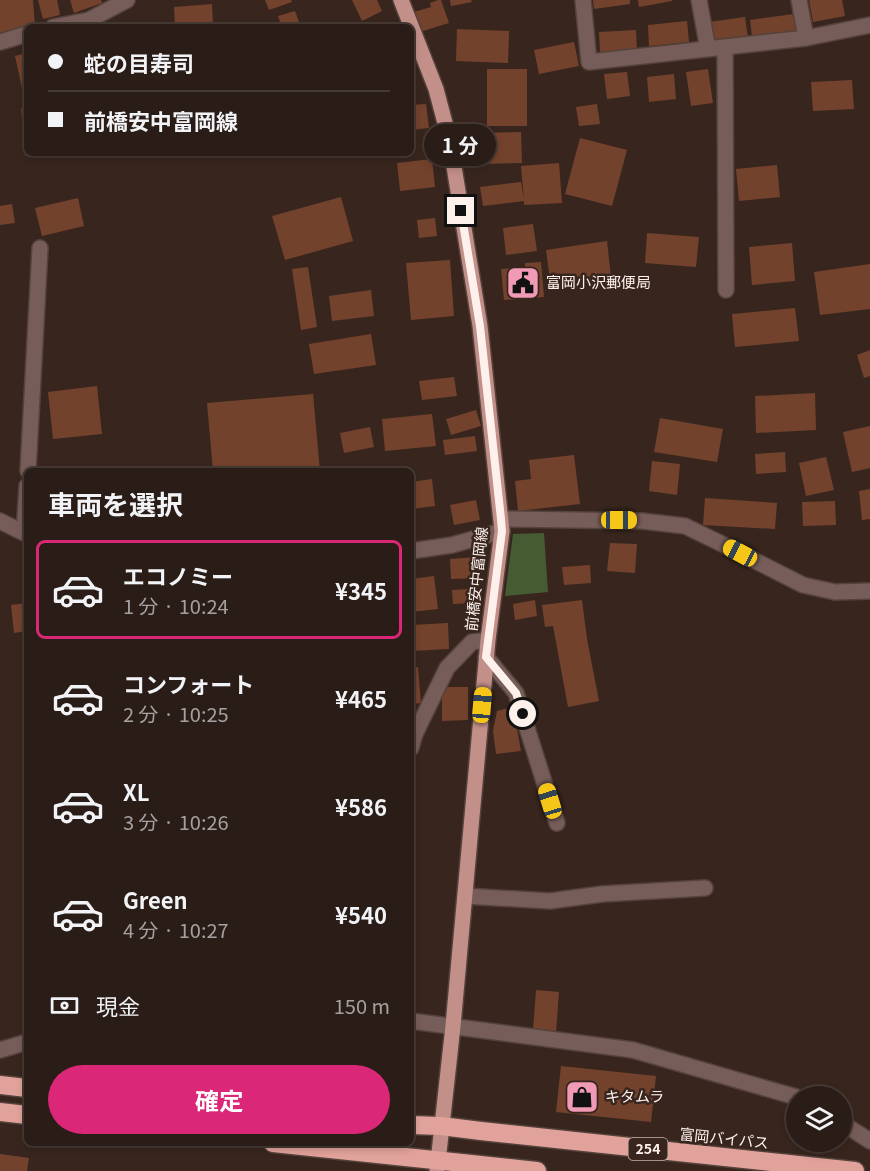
<!DOCTYPE html>
<html lang="ja">
<head>
<meta charset="utf-8">
<style>
  body { margin:0; font-family:Georgia,"Noto Sans JP",serif; background:#362923; color:#f1f3f6; height:100vh; display:flex; flex-direction:column; font-size:22px; white-space:nowrap }
  * { box-sizing:border-box; margin:0 }
  p { font-size:20px; color:#a5a1a1 }
  .icon { flex:none; width:33px; height:33px; fill:none; stroke:currentColor; stroke-width:2; stroke-linecap:round; stroke-linejoin:round }
  .map { position:relative; flex:1; overflow:hidden }
  .sheet { position:absolute; left:24px; top:468px; width:390px; height:678px; display:flex; flex-direction:column; background:#2a1c16; border-radius:9px; box-shadow:0 3px 9px #0003,0 0 0 2px #463a35 }
  .sheet>* { flex:none }
  .top-card { position:absolute; left:24px; top:24px; width:390px; height:132px; border-radius:9px; box-shadow:0 3px 9px #0003,0 0 0 2px #463a35; display:grid; align-content:center; height:132px; padding:0 24px; background:#2a1c16 }
  .tools { position:absolute; left:786px; top:1086px; display:grid; gap:12px }
  .tools a { display:grid; place-items:center; width:66px; height:66px; border-radius:50%; background:#2a1c16; box-shadow:0 3px 9px #0003,0 0 0 2px #463a35; font-size:30px }
  .end { position:absolute; width:27px; height:27px; margin:-14px; border:8px solid #fef1ec; background:#111; box-shadow:0 0 0 3px #111 }
  .from { border-radius:50% }
  .bubble { position:absolute; height:42px; border-radius:21px; background:#2a1c16; box-shadow:0 3px 9px #0003,0 0 0 2px #463a35; font-size:20px; font-weight:700; line-height:42px; text-align:center }
  .car { position:absolute; width:18px; height:36px; margin:-18px -9px; border-radius:8px; box-shadow:0 0 4px 2px #0007; background:linear-gradient(#f5c518 24%,#345 0 40%,#f5c518 0 76%,#345 0 86%,#f5c518 0) }
  .top-card b { display:flex; align-items:center; gap:21px; height:57px; font-size:22px }
  .top-card b+b { border-top:2px solid #463a35 }
  .top-card i { width:15px; height:15px; background:#f1f3f6 }
  ul { padding:0; list-style:none }
  li { display:flex; align-items:center; gap:18px; height:99px; margin:0 12px 9px; padding:0 12px; border:3px solid transparent; border-radius:9px }
  li div { flex:1 }
  li b { display:block; font-size:22px }
  li em { font-style:normal; font-weight:700 }
  li.current { border-color:#db2777 }
  li>.icon { width:54px; height:54px; stroke-width:1.5 }
  h2 { padding:0 24px; font-size:27px; line-height:72px }
  .pay { display:flex; align-items:center; gap:15px; height:66px; padding:0 24px; font-size:22px }
  .pay p { margin-inline-start:auto }
  .primary-button { display:flex; gap:12px; margin-top:auto; padding:12px 24px }
  .primary-button a { flex:1; height:69px; border-radius:36px; background:#db2777; color:#fff; font-size:24px; font-weight:700; line-height:69px; text-align:center }
  .map>svg:first-child { display:block }
  .green { fill:#455c33 }
  .building { fill:#73422d }
  .lines { fill:none; stroke-linecap:round; stroke-linejoin:round }
  .minor-casing { stroke:#54423b; stroke-width:18 }
  .major-casing { stroke:#54423b; stroke-width:18 }
  .highway-casing { stroke:#54423b; stroke-width:21 }
  .minor { stroke:#775d5a; stroke-width:15 }
  .major { stroke:#c38f89; stroke-width:15 }
  .highway { stroke:#e1a29b; stroke-width:18 }
  .route { stroke:#fef1ec; stroke-width:8 }
  .labels { text-anchor:middle; stroke-width:5; stroke-linejoin:round; paint-order:stroke }
  .shield { fill:#38261e; stroke:#c3b4ae; stroke-width:1.5 }
  .shield-label { font-size:14px; font-weight:bold; fill:#fef1ec }
  .poi-label { font-size:15px; fill:#fef1ec; stroke:#38261e; text-anchor:start }
  .street-label { font-size:15px; fill:#fef1ec; stroke:#38261e }
</style>
</head>
<body>
<div class="map">
<svg width="870" height="1171" viewBox="0 0 870 1171">
  <rect width="100%" height="100%" fill="#38261e"/>
  <path class="green" d="M544,533L548,592L505,596L513,534Z"/>
  <path class="building" d="M0,0H33L35,27H27V31L0,33Z
    M38,0H57L60,15L43,19Z
    M70,0H101L102,3L74,13Z
    M265,0H291L292,2L269,10Z
    M352,0H377L382,11L362,21Z
    M438,0H441L449,23L420,32L414,12L431,7L430,3Z
    M450,0H471L472,2L451,6Z
    M593,0H630V4L594,9Z
    M638,0H672V1L639,7Z
    M809,0H842L845,16L813,22Z
    M212,4L213,27H175L174,7Z
    M295,11L301,27H282L278,16Z
    M794,14L797,38L753,44L750,20Z
    M745,17L748,38L712,44L709,22Z
    M687,21L689,42L649,46L648,25Z
    M457,29L509,31L508,63L456,61Z
    M636,30L637,51L600,53L599,32Z
    M574,42L579,66L539,74L534,50Z
    M27,53V93H23L15,56Z
    M487,69H527V126H487Z
    M708,69L713,103L691,106L686,72Z
    M627,72L630,96L607,99L604,74Z
    M674,74L676,99L649,102L647,77Z
    M852,80L854,109L813,111L811,82Z
    M426,104L429,128L411,130V105Z
    M597,104L600,124L579,126L576,107Z
    M27,107V153H38V155L25,156L21,108Z
    M521,132L522,163L484,164L483,133Z
    M580,138L627,150L612,206L565,194Z
    M432,159L435,187L400,191L397,163Z
    M559,163L562,203L524,205V201L483,206L480,187L521,182L524,199L521,166Z
    M777,165L780,197L739,201L736,169Z
    M341,197L353,241L285,260L272,216Z
    M78,198L84,226L42,236L35,208Z
    M12,204L15,223L0,225V206Z
    M435,218L437,236L419,238L417,220Z
    M533,224L537,251L506,255L503,228Z
    M647,233L699,237L696,267L645,263Z
    M607,241L611,278L551,287L546,250Z
    M792,243L795,281L752,285L749,247Z
    M450,260L454,316L411,320L406,263Z
    M541,262L544,297L504,300L501,269L525,267V263Z
    M870,264V309L820,315L814,272Z
    M308,267L317,327L301,330L292,269Z
    M371,290L374,316L332,321L329,296Z
    M795,308L799,341L735,347L732,314Z
    M371,334L376,365L314,374L309,344Z
    M870,350V376L864,378L857,355Z
    M454,377L457,396L422,400L419,381Z
    M97,386L102,434L53,439L48,392Z
    M815,393L816,430L756,433L755,396Z
    M313,394L320,471H213L207,403Z
    M476,410L481,426L451,435L446,419Z
    M432,414L436,446L385,451L382,419Z
    M660,418L723,429L717,462L654,452Z
    M870,426V468L852,472L843,432Z
    M370,427L374,447L344,453L340,433Z
    M475,436L477,451L445,455L443,440Z
    M785,452L786,472L756,474L755,454Z
    M574,455L580,504L518,511L515,481L531,479L529,460Z
    M826,457L834,490L806,496L799,463Z
    M652,461L680,464L677,495L649,491Z
    M432,479L435,506L411,509V482Z
    M870,489V519L862,520L859,491Z
    M705,498L777,503L775,529L703,525Z
    M476,500L480,520L454,525L450,505Z
    M835,501L836,525L803,526L802,502Z
    M610,543L637,544L635,573L607,571Z
    M476,557V578L451,579L450,559Z
    M590,565L591,583L564,585L562,567Z
    M434,576L438,609L411,612V579Z
    M470,589L471,603L453,604L452,590Z
    M535,600L537,616L515,620L513,604Z
    M582,600L587,639L599,701L568,707L553,626L545,627L542,605Z
    M27,603V631L14,633L11,605Z
    M448,623L449,649L411,651V625Z
    M418,667L421,703L411,704V668Z
    M442,687H468V720L442,721Z
    M509,708L517,729L521,751L496,754L493,731L497,711Z
    M536,990L559,992L556,1032L533,1030Z
    M561,1066L656,1076L651,1122L556,1112Z
    M0,1154L29,1158L27,1171H0Z"/>
  <g class="lines">
    <defs>
      <path id="minor" d="M583,0L589,62L806,38L870,25
        M699,0L708,49
        M799,0L806,38
        M53,27L89,20L127,0
        M0,42L27,34
        M725,47L726,290
        M28,471L40,248
        M501,519L642,521L685,526L718,542L803,585L835,592L870,591
        M0,521L24,533H27
        M24,533L27,486
        M411,551L452,545L502,531
        M486,657L516,693L557,823
        M411,748L415,734L447,668L472,642L488,640
        M465,896L550,901L602,894L705,888
        M411,1021L633,1050L796,1097
        M0,1050L27,1042
        M842,1123L870,1141"/>
      <path id="major" d="M401,0L436,89L450,142L480,326L502,531L488,640L453,1026L437,1171"/>
      <path id="highway" d="M0,1085L27,1088
        M0,1112L27,1115
        M411,1125L441,1126L481,1131L855,1171
        M273,1143L537,1171"/>
    </defs>
    <use href="#minor" class="minor-casing"/>
    <use href="#major" class="major-casing"/>
    <use href="#highway" class="highway-casing"/>
    <use href="#minor" class="minor"/>
    <use href="#major" class="major"/>
    <use href="#highway" class="highway"/>
  </g>
  <g class="lines">
    <path class="route" d="M461,211L480,326L501,519L502,531L486,657L516,693L523,714"/>
  </g>
  <defs>
    <symbol id="civic-square" viewBox="-11 -11 22 22"><rect x="-9" y="-9" width="18" height="18" rx="4" fill="#f09ab5" stroke="#38261e"/><path d="M-.6-6.5H3V-4.5H.6V-3L4-1V1h2V6H-6V1h2V-1L-.6-3ZM-1.2 2.5V6h2.4V2.5Z" fill="#111"/></symbol>
    <symbol id="shop-square" viewBox="-11 -11 22 22"><rect x="-9" y="-9" width="18" height="18" rx="4" fill="#f09ab5" stroke="#38261e"/><path d="M-5-2.5h2.3a2.7 3.5 0 0 1 5.4 0H5L5.5 6h-11ZM-1.5-2.5h3a1.5 2.3 0 0 0-3 0Z" fill="#111"/></symbol>
  </defs>
  <g fill-rule="evenodd">
    <use href="#civic-square" x="504" y="264" width="38" height="38"/>
    <use href="#shop-square" x="563" y="1078" width="38" height="38"/>
  </g>
  <g class="labels">
    <rect class="shield" x="628.5" y="1138" width="39" height="22" rx="4.5"/>
    <g class="shield-label">
      <text x="648" y="1154">254</text>
    </g>
    <g class="poi-label">
      <text x="546" y="288">富岡小沢郵便局</text>
      <text x="605" y="1102">キタムラ</text>
    </g>
    <g class="street-label">
      <text transform="translate(477 579) rotate(-84)" y="5">前橋安中富岡線</text>
      <text transform="translate(724 1139) rotate(6)" y="5">富岡バイパス</text>
    </g>
  </g>
</svg>
<div class="tools">
<a><svg class="icon" aria-label="layers" viewBox="0 0 24 24"><path d="M12 4l9 5-9 5-9-5zM3 14l9 5 9-5"/></svg></a>
</div>
<i class="end from" style="left:523px;top:714px"></i>
<i class="end" style="left:461px;top:211px"></i>
<div class="bubble" style="left:424px;top:124px;width:72px">1 分</div>
<i class="car" style="left:619px;top:520px;rotate:90deg"></i>
<i class="car" style="left:740px;top:553px;rotate:298deg"></i>
<i class="car" style="left:482px;top:705px;rotate:5deg"></i>
<i class="car" style="left:550px;top:801px;rotate:343deg"></i>
<div class="top-card">
<b><i class="from"></i>蛇の目寿司</b>
<b><i></i>前橋安中富岡線</b>
</div>
<section class="sheet">
<h2>車両を選択</h2>
<ul>
<li class="current"><svg class="icon" aria-label="car" viewBox="0 0 24 24"><path d="M5 17H2v-5l4-1 3-4h7l3 4 3 1v5h-3M9 17h6M6 11h13"/><circle cx="7" cy="17" r="2"/><circle cx="17" cy="17" r="2"/></svg><div><b>エコノミー</b><p>1 分 · 10:24</p></div><em>¥345</em></li>
<li><svg class="icon" aria-label="car" viewBox="0 0 24 24"><path d="M5 17H2v-5l4-1 3-4h7l3 4 3 1v5h-3M9 17h6M6 11h13"/><circle cx="7" cy="17" r="2"/><circle cx="17" cy="17" r="2"/></svg><div><b>コンフォート</b><p>2 分 · 10:25</p></div><em>¥465</em></li>
<li><svg class="icon" aria-label="car" viewBox="0 0 24 24"><path d="M5 17H2v-5l4-1 3-4h7l3 4 3 1v5h-3M9 17h6M6 11h13"/><circle cx="7" cy="17" r="2"/><circle cx="17" cy="17" r="2"/></svg><div><b>XL</b><p>3 分 · 10:26</p></div><em>¥586</em></li>
<li><svg class="icon" aria-label="car" viewBox="0 0 24 24"><path d="M5 17H2v-5l4-1 3-4h7l3 4 3 1v5h-3M9 17h6M6 11h13"/><circle cx="7" cy="17" r="2"/><circle cx="17" cy="17" r="2"/></svg><div><b>Green</b><p>4 分 · 10:27</p></div><em>¥540</em></li>
</ul>
<div class="pay"><svg class="icon" aria-label="cash" viewBox="0 0 24 24"><path d="M3 7h18v10H3z"/><circle cx="12" cy="12" r="2"/></svg>現金<p>150 m</p></div>
<div class="primary-button"><a>確定</a></div>
</section>
</div>
</body>
</html>
